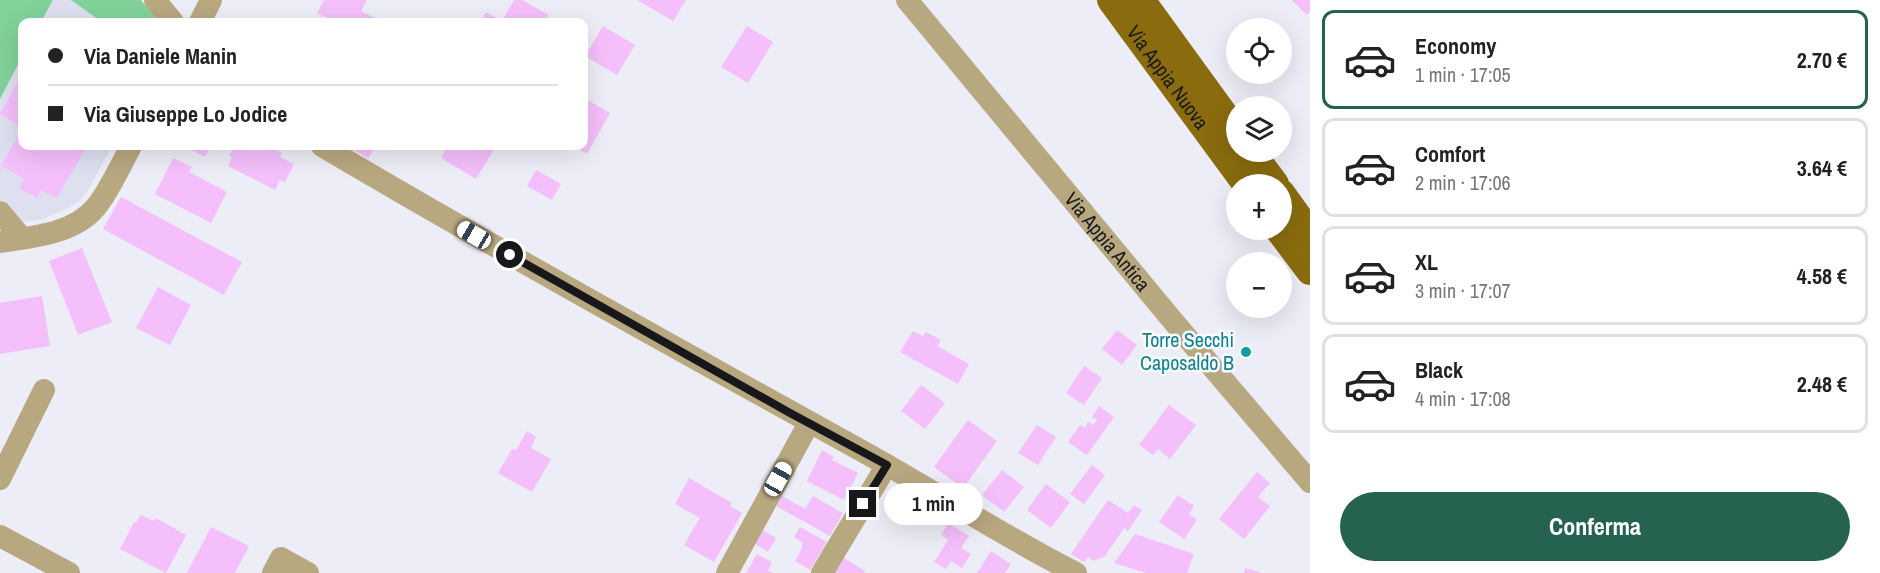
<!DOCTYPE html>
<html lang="it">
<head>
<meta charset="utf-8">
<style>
  body { margin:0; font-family:"Archivo Narrow",sans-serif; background:#f6f6f6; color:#222; height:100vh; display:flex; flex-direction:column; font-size:22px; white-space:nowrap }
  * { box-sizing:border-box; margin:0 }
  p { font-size:20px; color:#767676 }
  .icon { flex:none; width:33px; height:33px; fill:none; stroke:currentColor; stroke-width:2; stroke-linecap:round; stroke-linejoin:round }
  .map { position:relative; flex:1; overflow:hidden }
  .panel { display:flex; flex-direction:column; background:#fff; width:570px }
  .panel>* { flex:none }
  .banner { position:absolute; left:18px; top:18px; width:570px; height:132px; border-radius:12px; box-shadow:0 6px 24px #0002; display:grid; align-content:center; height:132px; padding:0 30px; background:#fff }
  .controls { position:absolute; left:1226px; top:18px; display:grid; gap:12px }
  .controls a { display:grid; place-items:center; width:66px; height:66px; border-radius:50%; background:#fff; box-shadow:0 6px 24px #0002; font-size:30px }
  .end { position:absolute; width:27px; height:27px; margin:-14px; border:8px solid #18181b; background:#fff; box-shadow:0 0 0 3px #fff }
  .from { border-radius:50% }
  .bubble { position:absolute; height:42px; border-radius:21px; background:#fff; box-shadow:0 6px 24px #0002; font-size:20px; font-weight:700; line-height:42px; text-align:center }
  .car { position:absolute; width:18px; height:36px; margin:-18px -9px; border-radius:8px; box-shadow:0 0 4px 2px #0007; background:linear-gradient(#fff 24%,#345 0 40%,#fff 0 76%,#345 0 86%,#fff 0) }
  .banner b { display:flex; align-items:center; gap:21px; height:57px; font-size:22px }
  .banner b+b { border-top:2px solid #e0e0e0 }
  .banner i { width:15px; height:15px; background:#222 }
  ul { padding:10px 0 0; list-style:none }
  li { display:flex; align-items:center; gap:18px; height:99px; margin:0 12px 9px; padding:0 18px; border:3px solid #e0e0e0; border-radius:12px }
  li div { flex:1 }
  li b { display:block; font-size:22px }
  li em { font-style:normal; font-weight:700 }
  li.active { border-color:#256350 }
  li>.icon { width:54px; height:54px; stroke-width:1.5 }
  .button { display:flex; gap:12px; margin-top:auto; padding:12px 30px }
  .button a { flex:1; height:69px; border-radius:36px; background:#256350; color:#fff; font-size:24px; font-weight:700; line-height:69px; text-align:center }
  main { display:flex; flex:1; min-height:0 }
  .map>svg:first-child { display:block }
  .built { fill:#dee0f0 }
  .green { fill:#82d29b }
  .building { fill:#f5bffb }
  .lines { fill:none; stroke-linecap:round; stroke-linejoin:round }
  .minor { stroke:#b8a880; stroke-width:22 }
  .major { stroke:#8a6c0e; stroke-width:28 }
  .route { stroke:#18181b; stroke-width:8 }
  .culture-dot { fill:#0f9aa8; stroke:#fafbff; stroke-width:2 }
  .labels { text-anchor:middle; stroke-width:5; stroke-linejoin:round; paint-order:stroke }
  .street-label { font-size:20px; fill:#18181b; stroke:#fafbff }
  .culture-label { font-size:20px; fill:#0d838f; stroke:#fafbff; text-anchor:end }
</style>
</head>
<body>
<main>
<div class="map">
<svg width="1310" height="573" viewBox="0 0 1310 573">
  <rect width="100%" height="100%" fill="#ecedf6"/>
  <path class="built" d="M53,0H71L102,22H41Z
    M22,57V146H112L87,192L78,202L68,208L41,220L17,222L0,199V99Z"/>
  <path class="green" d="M0,0H53L41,22H22V57L0,99Z
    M71,0H141L159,22H102Z"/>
  <path class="building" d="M324,0H367L361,11L377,19L375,22H336L317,13Z
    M514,0H522L549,15L544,22H480L486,12L502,21Z
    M637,0H686L673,21Z
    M1292,0H1310V11L1307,15Z
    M603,26L635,45L617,75L585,56Z
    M747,26L773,42L748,83L721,67Z
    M22,74V146H87L57,198L41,190L37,198L19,188L24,179L1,166L22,128L0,114Z
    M584,98L610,113L587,154L572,146H584Z
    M183,146H211L205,157Z
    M234,146H268L282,153L280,157L294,164L285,182L280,180L275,190L228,166L232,157L229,156Z
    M346,146H376L368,158Z
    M437,146H496L476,179L441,158L445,151Z
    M173,158L192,167L189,172L227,192L211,223L155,194Z
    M536,170L561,184L552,200L527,186Z
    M121,197L242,262L224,295L103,229Z
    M82,248L112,322L78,335L49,261Z
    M158,287L191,305L170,345L136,328Z
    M42,296L50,346L0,354V303Z
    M1117,330L1137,345L1122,365L1102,349Z
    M913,331L923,336L926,332L941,340L937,346L969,364L958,384L900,352Z
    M1084,366L1102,378L1084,405L1066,393Z
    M921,385L945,403L925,429L901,411Z
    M1169,405L1196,425L1170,459L1158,449L1153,455L1139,445Z
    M1099,406L1114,417L1087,455L1068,442L1080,425L1085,428L1088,422L1093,425L1097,420L1092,417Z
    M968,420L997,441L963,488L934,467Z
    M1037,425L1056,437L1038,465L1018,453Z
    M527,431L536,437L531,448L551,459L532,492L498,473L512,449L516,450Z
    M822,450L834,457L832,460L858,473L844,500L807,481Z
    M1092,465L1105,475L1084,504L1070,494Z
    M1002,470L1024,487L1004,512L982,495Z
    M1257,472L1270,483L1258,497L1270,506L1244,539L1219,519Z
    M689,478L732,503L730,506L742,513L714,562L684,545L700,518L675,504Z
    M1046,484L1070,502L1051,528L1027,510Z
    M1178,495L1194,506L1189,514L1197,520L1184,539L1159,522Z
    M782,496L805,509L813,496L843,513L830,536L776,506Z
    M1108,500L1128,513L1134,505L1142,510L1128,531L1124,528L1105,556L1094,561L1088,557L1084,562L1071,554Z
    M141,515L154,521L156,518L186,535L166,573L120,549L134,522L136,523Z
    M948,523L969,536L961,548L971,554L962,568L951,561L946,569L934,562L948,540L941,535Z
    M211,527L249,546L235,573H187Z
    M800,527L827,542L810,570L795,561L802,548V542L794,537Z
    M762,530L776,538L768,552L754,543Z
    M1135,534L1194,554L1187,573H1146L1114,563Z
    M991,551L1011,564L1005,573H977Z
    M757,554L772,562L768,570L773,573H746Z
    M842,557L865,571L864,573H833Z
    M1245,568L1260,572V573H1244Z"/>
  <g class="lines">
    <g class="minor">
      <path d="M155,0L173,22"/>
      <path id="s1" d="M907,0L1173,321L1310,482"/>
      <path d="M200,22L211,0"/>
      <path d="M322,146C508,256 698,360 887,465C950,501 1012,541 1076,573"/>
      <path d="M0,212L22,238"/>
      <path d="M0,242C32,237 74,234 96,207C108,193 122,163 131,146"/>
      <path d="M0,479L44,390"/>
      <path d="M0,536L69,573"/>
      <path d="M273,573L281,558L308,573"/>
      <path d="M727,573L809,423"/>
      <path d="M822,573L887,465"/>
    </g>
    <g class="major">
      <path id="s2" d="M1111,0L1246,184"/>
      <path d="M1141,0L1236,131"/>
      <path d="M1251,152L1275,184"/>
      <path d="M1281,193L1310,233"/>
      <path d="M1279,230L1310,271"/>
    </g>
  </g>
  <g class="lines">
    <path class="route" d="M510,255L790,413L887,465L863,504"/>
  </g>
  <circle class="culture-dot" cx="1246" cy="352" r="6"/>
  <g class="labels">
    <g class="street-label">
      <text dy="7" stroke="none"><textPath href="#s2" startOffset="96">Via Appia Nuova</textPath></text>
      <text dy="7" stroke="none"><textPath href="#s1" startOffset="314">Via Appia Antica</textPath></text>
    </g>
    <g class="culture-label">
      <text x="1234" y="347">Torre Secchi<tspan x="1234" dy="23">Caposaldo B</tspan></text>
    </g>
  </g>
</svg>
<div class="controls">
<a><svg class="icon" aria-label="locate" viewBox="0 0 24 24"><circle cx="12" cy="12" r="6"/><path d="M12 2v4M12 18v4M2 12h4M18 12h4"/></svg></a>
<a><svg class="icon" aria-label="layers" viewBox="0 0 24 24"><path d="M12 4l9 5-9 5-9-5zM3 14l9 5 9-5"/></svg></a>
<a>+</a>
<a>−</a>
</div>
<i class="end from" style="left:510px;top:255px"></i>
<i class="end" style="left:863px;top:504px"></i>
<div class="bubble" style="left:884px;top:483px;width:99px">1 min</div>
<i class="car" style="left:474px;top:235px;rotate:300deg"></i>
<i class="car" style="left:778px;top:479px;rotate:29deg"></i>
<div class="banner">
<b><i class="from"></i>Via Daniele Manin</b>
<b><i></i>Via Giuseppe Lo Jodice</b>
</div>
</div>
<section class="panel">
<ul>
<li class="active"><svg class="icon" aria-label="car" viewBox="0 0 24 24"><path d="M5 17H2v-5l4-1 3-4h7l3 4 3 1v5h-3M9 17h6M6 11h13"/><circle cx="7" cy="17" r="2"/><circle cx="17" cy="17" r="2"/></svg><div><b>Economy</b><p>1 min · 17:05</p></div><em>2.70 €</em></li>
<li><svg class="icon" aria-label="car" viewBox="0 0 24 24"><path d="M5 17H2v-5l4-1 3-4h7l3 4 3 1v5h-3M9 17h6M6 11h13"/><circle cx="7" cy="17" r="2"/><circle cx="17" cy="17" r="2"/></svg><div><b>Comfort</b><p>2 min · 17:06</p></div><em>3.64 €</em></li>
<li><svg class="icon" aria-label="car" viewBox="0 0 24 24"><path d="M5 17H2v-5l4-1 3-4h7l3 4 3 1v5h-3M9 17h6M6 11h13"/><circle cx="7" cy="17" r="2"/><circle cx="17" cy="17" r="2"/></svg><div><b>XL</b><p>3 min · 17:07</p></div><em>4.58 €</em></li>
<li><svg class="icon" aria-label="car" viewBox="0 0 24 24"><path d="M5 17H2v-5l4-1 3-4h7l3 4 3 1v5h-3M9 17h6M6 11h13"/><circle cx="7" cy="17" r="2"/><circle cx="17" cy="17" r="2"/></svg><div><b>Black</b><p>4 min · 17:08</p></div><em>2.48 €</em></li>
</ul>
<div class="button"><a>Conferma</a></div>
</section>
</main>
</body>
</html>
